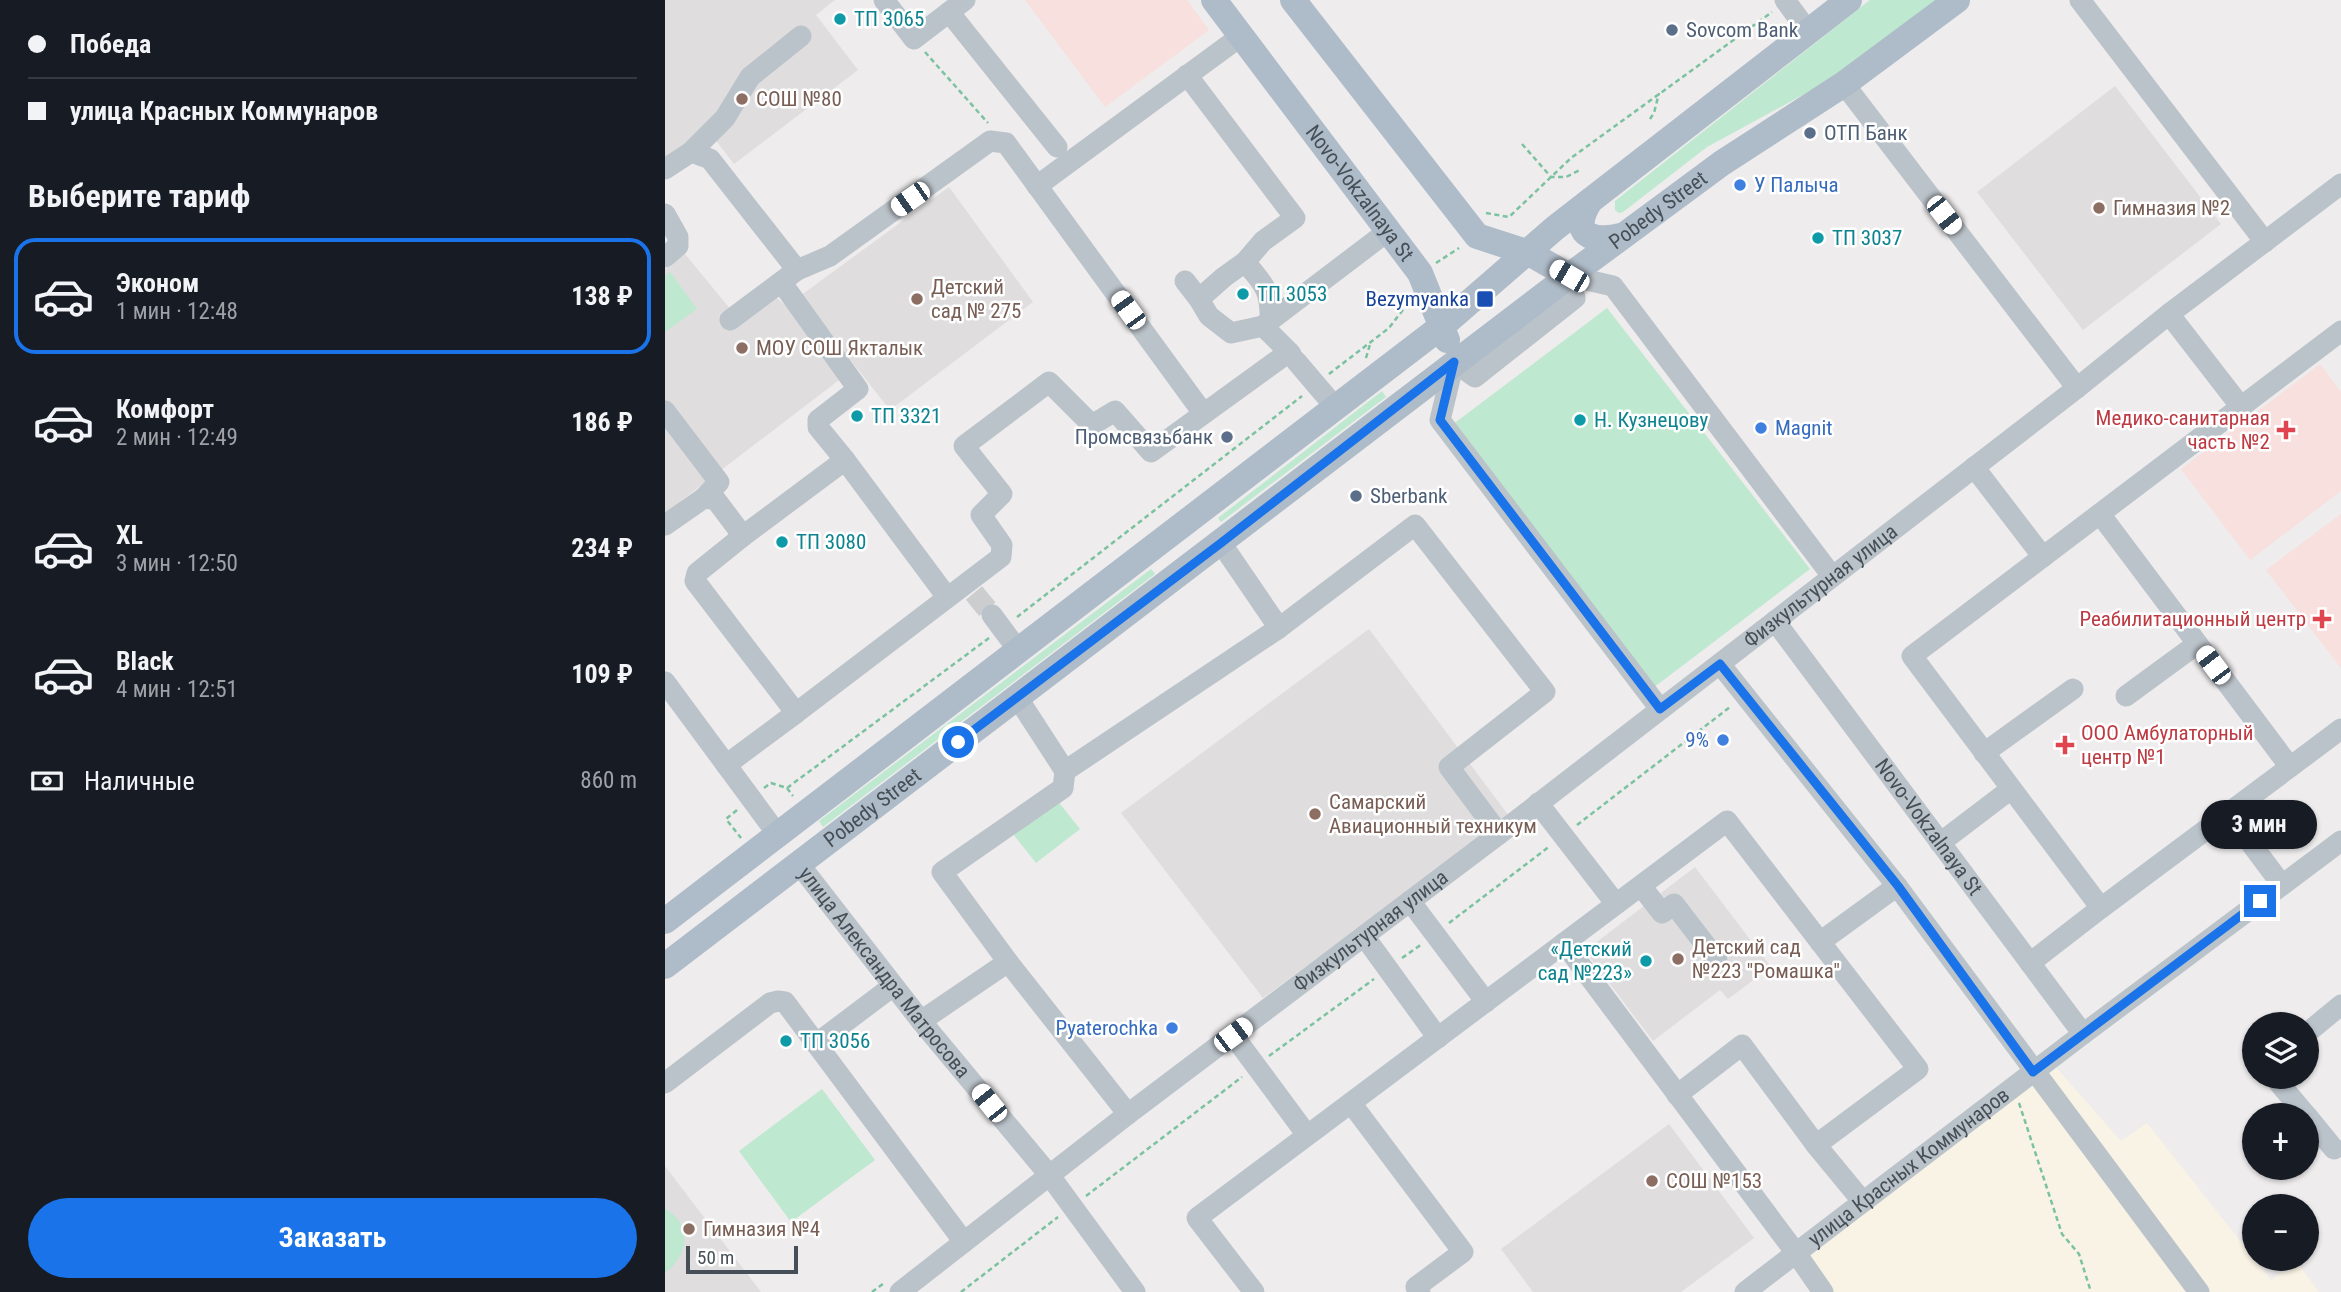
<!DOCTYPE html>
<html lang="ru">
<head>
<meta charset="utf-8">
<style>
  body { margin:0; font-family:"Roboto Condensed",sans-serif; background:#20242c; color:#f1f3f6; height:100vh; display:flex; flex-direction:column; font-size:26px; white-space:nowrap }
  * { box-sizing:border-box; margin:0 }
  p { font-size:23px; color:#9ea1a6 }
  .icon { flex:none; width:38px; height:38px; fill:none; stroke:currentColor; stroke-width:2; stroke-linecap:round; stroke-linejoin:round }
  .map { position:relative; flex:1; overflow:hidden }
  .panel { display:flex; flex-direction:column; background:#171b24; width:665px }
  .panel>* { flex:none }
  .banner { display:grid; align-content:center; height:154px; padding:0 28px; background:#171b24 }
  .fabs { position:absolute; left:1577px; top:1012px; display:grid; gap:14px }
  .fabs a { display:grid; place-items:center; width:77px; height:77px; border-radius:50%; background:#171b24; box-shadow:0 2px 5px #0004; font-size:35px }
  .scale { position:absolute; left:21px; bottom:18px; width:112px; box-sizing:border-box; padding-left:7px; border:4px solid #464f57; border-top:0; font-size:19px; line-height:24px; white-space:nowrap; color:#464f57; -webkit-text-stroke:5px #fff; paint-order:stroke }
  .end { position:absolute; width:32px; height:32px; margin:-16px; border:9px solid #1a73e8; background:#fff; box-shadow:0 0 0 4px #fff }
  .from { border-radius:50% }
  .bubble { position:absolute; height:49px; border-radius:24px; background:#171b24; box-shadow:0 2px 5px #0004; font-size:23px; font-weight:700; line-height:49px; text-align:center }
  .car { position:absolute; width:21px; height:42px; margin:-21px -10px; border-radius:9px; box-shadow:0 0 5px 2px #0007; background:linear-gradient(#fff 24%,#345 0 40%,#fff 0 76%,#345 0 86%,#fff 0) }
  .banner b { display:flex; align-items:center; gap:24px; height:66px; font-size:26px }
  .banner b+b { border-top:2px solid #363941 }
  .banner i { width:18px; height:18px; background:#f1f3f6 }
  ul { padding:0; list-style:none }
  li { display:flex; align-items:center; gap:21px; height:116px; margin:0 14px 10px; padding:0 14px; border:4px solid transparent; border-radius:21px }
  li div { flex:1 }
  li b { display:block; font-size:26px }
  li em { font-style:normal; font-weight:700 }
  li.on { border-color:#1a73e8 }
  li>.icon { width:63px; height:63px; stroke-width:1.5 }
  h2 { padding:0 28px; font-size:32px; line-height:84px }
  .pay { display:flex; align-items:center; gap:18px; height:77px; padding:0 28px; font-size:26px }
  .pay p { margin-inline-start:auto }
  .button { display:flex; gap:14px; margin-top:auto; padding:14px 28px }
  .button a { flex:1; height:80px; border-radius:42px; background:#1a73e8; color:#fff; font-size:28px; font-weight:700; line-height:80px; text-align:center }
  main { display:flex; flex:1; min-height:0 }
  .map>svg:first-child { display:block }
  .commercial { fill:#f9f3e5 }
  .education { fill:#dfdddd }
  .medical { fill:#f7e0dd }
  .green { fill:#bee8cf }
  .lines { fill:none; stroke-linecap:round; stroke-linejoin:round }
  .minor-tunnel { stroke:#cccdce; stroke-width:21; stroke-dasharray:21 10; stroke-linecap:butt }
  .path { stroke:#7ac2a0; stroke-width:2.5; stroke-dasharray:5 3.5; stroke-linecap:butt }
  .minor { stroke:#bbc3ca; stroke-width:21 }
  .major { stroke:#aebbc8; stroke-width:26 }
  .route { stroke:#1a73e8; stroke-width:9 }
  .culture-dot { fill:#0f9aa8; stroke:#fff; stroke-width:2.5 }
  .service-dot { fill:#5c6f8a; stroke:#fff; stroke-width:2.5 }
  .education-dot { fill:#8d6e63; stroke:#fff; stroke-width:2.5 }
  .shop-dot { fill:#3f7fe0; stroke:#fff; stroke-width:2.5 }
  .transit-dot { fill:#1a4fb4; stroke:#fff; stroke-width:2.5 }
  .health-dot { fill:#e0444e; stroke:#fff; stroke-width:2.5 }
  .labels { text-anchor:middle; stroke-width:5; stroke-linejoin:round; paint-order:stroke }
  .culture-label { font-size:21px; fill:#0d838f; stroke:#fff; text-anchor:start }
  .service-label { font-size:21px; fill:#4e5e75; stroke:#fff; text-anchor:start }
  .education-label { font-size:21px; fill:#785e54; stroke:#fff; text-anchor:start }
  .shop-label { font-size:21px; fill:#366cbe; stroke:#fff; text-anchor:start }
  .street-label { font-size:21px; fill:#464f57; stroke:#fff }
  .transit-label { font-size:21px; fill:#164399; stroke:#fff; text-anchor:end }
  .health-label { font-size:21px; fill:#be3a42; stroke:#fff; text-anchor:end }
</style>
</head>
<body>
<main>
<section class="panel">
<div class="banner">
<b><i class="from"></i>Победа</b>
<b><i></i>улица Красных Коммунаров</b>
</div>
<h2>Выберите тариф</h2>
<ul>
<li class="on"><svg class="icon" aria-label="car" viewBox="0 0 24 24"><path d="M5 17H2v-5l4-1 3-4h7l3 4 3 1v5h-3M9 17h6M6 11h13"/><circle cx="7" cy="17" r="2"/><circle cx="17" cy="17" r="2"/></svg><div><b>Эконом</b><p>1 мин · 12:48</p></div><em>138 ₽</em></li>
<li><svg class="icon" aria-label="car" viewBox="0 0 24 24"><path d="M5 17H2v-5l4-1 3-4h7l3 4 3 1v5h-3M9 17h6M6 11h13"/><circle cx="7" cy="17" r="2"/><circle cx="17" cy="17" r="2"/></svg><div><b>Комфорт</b><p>2 мин · 12:49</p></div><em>186 ₽</em></li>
<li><svg class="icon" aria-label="car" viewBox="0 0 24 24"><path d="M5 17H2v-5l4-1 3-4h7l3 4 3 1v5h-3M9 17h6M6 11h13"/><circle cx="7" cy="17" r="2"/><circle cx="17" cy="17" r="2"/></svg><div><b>XL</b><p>3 мин · 12:50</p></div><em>234 ₽</em></li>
<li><svg class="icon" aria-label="car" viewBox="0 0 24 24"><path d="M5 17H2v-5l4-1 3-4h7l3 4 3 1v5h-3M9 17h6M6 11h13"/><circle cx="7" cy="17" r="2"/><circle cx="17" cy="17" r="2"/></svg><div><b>Black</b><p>4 мин · 12:51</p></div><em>109 ₽</em></li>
</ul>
<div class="pay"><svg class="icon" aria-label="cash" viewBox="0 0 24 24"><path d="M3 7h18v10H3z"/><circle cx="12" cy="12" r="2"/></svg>Наличные<p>860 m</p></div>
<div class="button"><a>Заказать</a></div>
</section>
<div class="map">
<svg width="1676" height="1292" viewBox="0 0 1676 1292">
  <rect width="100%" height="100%" fill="#eeecec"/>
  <path class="commercial" d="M1388,1064L1456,1141L1482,1123L1606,1280L1632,1262L1654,1292H1147L1128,1264Z"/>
  <path class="education" d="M0,0H170L151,15L193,70L69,164L41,128L0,159Z
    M1450,86L1556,224L1418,330L1312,192Z
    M284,187L368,302L225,410L135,296Z
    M20,254L71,316L107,294L120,305L178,377L0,513V269Z
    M704,629L844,816L598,998L456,813Z
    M1030,867L1106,967L1063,999L1055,990L988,1041L920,951Z
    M1004,1124L1089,1238L1016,1292H868L836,1249Z
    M0,1166L96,1292H0Z"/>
  <path class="medical" d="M360,0H522L544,30L440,107Z
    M1655,364L1676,392V491L1585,560L1516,469Z
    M1676,514V668L1601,570Z"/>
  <path class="green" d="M1205,0H1275L1167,79L1042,147L958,212L954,213L950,210V201Z
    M5,272L32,309L0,332V276Z
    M942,308L1145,569L988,688L787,425Z
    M717,391L721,397L556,522L553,518Z
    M486,569L490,574L158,827L154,821Z
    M392,800L415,829L371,863L348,834Z
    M157,1089L210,1160L126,1222L74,1151Z
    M0,1209C29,1225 23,1256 0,1273Z"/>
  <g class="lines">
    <path class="minor-tunnel" d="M309,593L327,615"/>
    <path class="path" d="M260,52L323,123
      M985,119L989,113L994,93
      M857,144L886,177H901L915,170
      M821,213L844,217L906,158L1107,12
      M771,263L794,248
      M701,358L706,341
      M664,374L724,328L744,302
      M352,617L637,396
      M99,788L106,783L122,788L324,638
      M122,788L128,796
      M72,810L61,819L76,838
      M912,825L1065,707
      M784,923L885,846
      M737,958L757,944
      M604,1056L709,979
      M1354,1103L1397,1234L1414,1254L1426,1292
      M421,1196L577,1077
      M207,1292L219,1283
      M296,1292L393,1217"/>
    <g class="minor">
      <path d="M219,0L249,39L300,0"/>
      <path d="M1120,0L1142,30"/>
      <path d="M1415,0L1600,242"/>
      <path d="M284,12L392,147"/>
      <path d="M522,75L630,218L598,241L580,262"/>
      <path d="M1179,84L1412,388"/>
      <path d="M26,152L60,118L85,77L136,36"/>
      <path d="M0,169L26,152L45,159L132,270L65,320"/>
      <path d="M372,186L576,36"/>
      <path d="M0,214L13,237V246L0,257"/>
      <path d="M132,270L165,256L325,141L341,143L538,413"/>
      <path d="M520,281L534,299"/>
      <path d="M1504,314L1576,407"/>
      <path d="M598,326L566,333L544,316L534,299L559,277L580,262C599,284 606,290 605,321"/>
      <path d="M1676,331L1247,656L1436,908L1676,729"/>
      <path d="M624,352L598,326L723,231"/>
      <path d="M631,361L671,408"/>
      <path d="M0,411L54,482L39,498"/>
      <path d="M180,460L282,597"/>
      <path d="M1309,467L1378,557"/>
      <path d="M1435,514L1625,767"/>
      <path d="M0,525L39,498L51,500L78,536L180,460L153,427V420L193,389L117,283"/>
      <path d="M556,543L614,628"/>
      <path d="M327,615L353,650"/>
      <path id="s1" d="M1110,621L1418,1034"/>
      <path d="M1055,664L1232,886L1534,1292"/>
      <path d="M0,682L113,835"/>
      <path d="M1461,696L1532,644"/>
      <path d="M352,697L400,771"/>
      <path d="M995,709L775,420L789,362L810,377L910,298L904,276L948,286L1167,576"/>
      <path d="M131,713L336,557L337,545L316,515L337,494L299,446L384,382L427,425L450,411L486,452L624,352L626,354"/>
      <path d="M1319,753L1408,689"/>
      <path d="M61,765L131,713L30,581L32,573L78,536"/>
      <path d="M873,803L951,904"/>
      <path d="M1563,813L1617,885"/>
      <path d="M1275,843L1346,789"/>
      <path id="s2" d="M134,864L256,1021L385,1176L470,1292"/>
      <path d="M976,886L997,913L1009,904L1052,960"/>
      <path d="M745,901L821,1002"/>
      <path d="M699,936L773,1038"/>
      <path d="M1155,942L1232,886"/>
      <path d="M899,943L1131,1253L1158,1292"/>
      <path d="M1365,963L1436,908"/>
      <path d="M256,1021L343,962"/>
      <path d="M1642,1033L1676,1005"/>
      <path d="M568,1035L642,1135"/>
      <path d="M151,1044L228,986"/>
      <path d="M1608,1076L1641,1115"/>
      <path d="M0,1083L105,1003L113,1001L120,1002L299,1242"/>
      <path d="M1012,1095L1077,1045L1151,1145"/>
      <path d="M686,1103L798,1252L751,1287L755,1292"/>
      <path d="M463,1114L343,962L277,872L398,788L400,771L614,628L750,525L880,692L784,767L834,834"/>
      <path d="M1642,1116L1669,1149"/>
      <path id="s3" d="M235,1292L463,1114L834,834L1412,388L1504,314L1676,184"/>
      <path d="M589,1292L532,1218L1062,821L1253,1069L1151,1145L1198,1202"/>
      <path id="s4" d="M1080,1292L1418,1034L1676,841"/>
    </g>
    <g class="major">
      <path id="s5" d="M549,0L755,273L782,340"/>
      <path d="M628,0L812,236L864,253L904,276"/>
      <path d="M925,201C904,234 926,243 956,236"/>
      <path d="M0,921L777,326L890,228L1184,0"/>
      <path id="s6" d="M0,966L904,276L1057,163L1179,84L1292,0"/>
    </g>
  </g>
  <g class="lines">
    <path class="route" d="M293,742L556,543L789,362L775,420L995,709L1055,664L1233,886L1368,1072L1595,901"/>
  </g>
  <g class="culture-dot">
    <circle cx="175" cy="19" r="7"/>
    <circle cx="1153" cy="238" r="7"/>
    <circle cx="578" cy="294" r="7"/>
    <circle cx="192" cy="416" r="7"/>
    <circle cx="915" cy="420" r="7"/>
    <circle cx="117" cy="542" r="7"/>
    <circle cx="981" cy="961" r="7"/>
    <circle cx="121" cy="1041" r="7"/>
  </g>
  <g class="service-dot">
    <circle cx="1007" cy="30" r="7"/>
    <circle cx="1145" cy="133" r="7"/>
    <circle cx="562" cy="437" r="7"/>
    <circle cx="691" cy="496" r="7"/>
  </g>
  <g class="education-dot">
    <circle cx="77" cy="99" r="7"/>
    <circle cx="1434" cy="208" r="7"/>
    <circle cx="252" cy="299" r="7"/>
    <circle cx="77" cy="348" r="7"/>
    <circle cx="650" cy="814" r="7"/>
    <circle cx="1013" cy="959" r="7"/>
    <circle cx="987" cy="1181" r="7"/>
    <circle cx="24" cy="1229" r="7"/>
  </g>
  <g class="shop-dot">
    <circle cx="1075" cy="185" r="7"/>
    <circle cx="1096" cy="428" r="7"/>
    <circle cx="1058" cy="740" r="7"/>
    <circle cx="507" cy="1028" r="7"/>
  </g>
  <rect class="transit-dot" x="811" y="290" width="18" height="18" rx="3.5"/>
  <g class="health-dot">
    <path d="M1617.5 419.5h7v7h7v7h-7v7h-7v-7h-7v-7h7z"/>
    <path d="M1653.5 608.5h7v7h7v7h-7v7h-7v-7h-7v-7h7z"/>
    <path d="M1396.5 734.5h7v7h7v7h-7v7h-7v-7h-7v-7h7z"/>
  </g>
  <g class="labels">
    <g class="culture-label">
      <text x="189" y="26">ТП 3065</text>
      <text x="1167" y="245">ТП 3037</text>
      <text x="592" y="301">ТП 3053</text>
      <text x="206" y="423">ТП 3321</text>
      <text x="929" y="427">Н. Кузнецову</text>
      <text x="131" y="549">ТП 3080</text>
      <text x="967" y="956" text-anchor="end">«Детский<tspan x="967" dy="24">сад №223»</tspan></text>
      <text x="135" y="1048">ТП 3056</text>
    </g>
    <g class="service-label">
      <text x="1021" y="37">Sovcom Bank</text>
      <text x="1159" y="140">ОТП Банк</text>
      <text x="548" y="444" text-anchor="end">Промсвязьбанк</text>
      <text x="705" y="503">Sberbank</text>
    </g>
    <g class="education-label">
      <text x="91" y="106">СОШ №80</text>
      <text x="1448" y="215">Гимназия №2</text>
      <text x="266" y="294">Детский<tspan x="266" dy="24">сад № 275</tspan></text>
      <text x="91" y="355">МОУ СОШ Якталык</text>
      <text x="664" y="809">Самарский<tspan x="664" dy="24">Авиационный техникум</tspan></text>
      <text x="1027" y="954">Детский сад<tspan x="1027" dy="24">№223 "Ромашка"</tspan></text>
      <text x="1001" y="1188">СОШ №153</text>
      <text x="38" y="1236">Гимназия №4</text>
    </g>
    <g class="shop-label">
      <text x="1089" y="192">У Палыча</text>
      <text x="1110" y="435">Magnit</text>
      <text x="1044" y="747" text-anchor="end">9%</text>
      <text x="493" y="1035" text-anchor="end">Pyaterochka</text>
    </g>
    <g class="street-label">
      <text dy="7" stroke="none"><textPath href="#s5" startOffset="242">Novo-Vokzalnaya St</textPath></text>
      <text dy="7" stroke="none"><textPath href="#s6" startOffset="1248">Pobedy Street</textPath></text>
      <text dy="7" stroke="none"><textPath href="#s3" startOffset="1160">Физкультурная улица</textPath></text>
      <text dy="7" stroke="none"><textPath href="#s6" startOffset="261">Pobedy Street</textPath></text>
      <text dy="7" stroke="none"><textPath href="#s1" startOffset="257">Novo-Vokzalnaya St</textPath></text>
      <text dy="7" stroke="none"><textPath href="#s3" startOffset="593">Физкультурная улица</textPath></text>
      <text dy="7" stroke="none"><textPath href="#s2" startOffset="138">улица Александра Матросова</textPath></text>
      <text dy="7" stroke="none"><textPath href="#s4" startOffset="206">улица Красных Коммунаров</textPath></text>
    </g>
    <g class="transit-label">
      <text x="804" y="306">Bezymyanka</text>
    </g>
    <g class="health-label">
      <text x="1605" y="425">Медико-санитарная<tspan x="1605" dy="24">часть №2</tspan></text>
      <text x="1641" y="626">Реабилитационный центр</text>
      <text x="1416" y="740" text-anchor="start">ООО Амбулаторный<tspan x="1416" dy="24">центр №1</tspan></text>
    </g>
  </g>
</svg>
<div class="fabs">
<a><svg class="icon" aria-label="layers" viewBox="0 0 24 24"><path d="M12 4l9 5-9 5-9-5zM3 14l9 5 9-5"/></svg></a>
<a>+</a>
<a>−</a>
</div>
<div class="scale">50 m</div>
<i class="end from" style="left:293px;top:742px"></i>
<i class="end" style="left:1595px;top:901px"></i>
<div class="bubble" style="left:1536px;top:800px;width:116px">3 мин</div>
<i class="car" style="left:245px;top:199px;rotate:235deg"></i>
<i class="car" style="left:1279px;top:215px;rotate:142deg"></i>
<i class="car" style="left:904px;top:276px;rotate:300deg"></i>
<i class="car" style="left:463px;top:310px;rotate:324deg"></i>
<i class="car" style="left:1548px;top:665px;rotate:323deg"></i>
<i class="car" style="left:568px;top:1035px;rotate:53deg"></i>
<i class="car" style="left:324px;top:1103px;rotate:321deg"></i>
</div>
</main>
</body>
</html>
